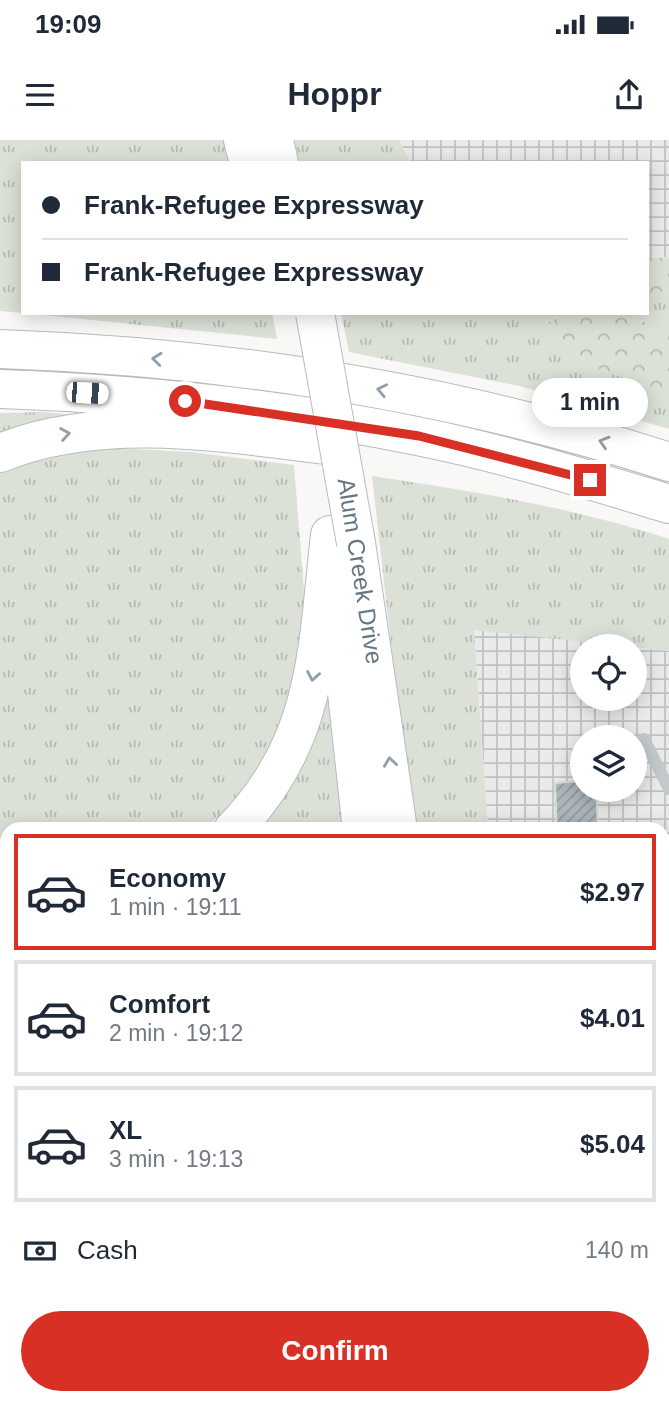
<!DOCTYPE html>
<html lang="en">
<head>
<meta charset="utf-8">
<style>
  body { margin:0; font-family:Arial,sans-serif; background:#f2f2f3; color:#1f2937; height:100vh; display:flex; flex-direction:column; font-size:26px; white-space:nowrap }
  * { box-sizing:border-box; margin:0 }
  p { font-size:23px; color:#747a83 }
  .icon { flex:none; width:38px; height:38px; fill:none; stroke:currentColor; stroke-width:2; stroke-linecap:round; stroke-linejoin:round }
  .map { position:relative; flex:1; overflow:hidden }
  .sheet { position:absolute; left:0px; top:682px; width:670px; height:583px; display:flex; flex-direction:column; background:#fff; border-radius:21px 21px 0 0; box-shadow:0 4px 18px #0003 }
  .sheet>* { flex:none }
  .guide { position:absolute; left:21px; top:21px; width:628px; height:154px; border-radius:0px; box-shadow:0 4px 18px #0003; display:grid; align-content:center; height:154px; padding:0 21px; background:#fff }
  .controls { position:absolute; left:570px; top:494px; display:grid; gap:14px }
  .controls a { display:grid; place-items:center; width:77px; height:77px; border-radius:50%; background:#fff; box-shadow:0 4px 18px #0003; font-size:35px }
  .end { position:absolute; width:32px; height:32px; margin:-16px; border:9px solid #d93025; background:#fff; box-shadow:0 0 0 4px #fff }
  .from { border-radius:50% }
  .bubble { position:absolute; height:49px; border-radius:24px; background:#fff; box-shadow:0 4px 18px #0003; font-size:23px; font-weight:700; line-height:49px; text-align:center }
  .car { position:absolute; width:21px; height:42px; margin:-21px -10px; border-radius:9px; box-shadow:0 0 5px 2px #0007; background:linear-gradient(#fff 24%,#345 0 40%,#fff 0 76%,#345 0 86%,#fff 0) }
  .guide b { display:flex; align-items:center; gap:24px; height:66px; font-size:26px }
  .guide b+b { border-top:2px solid #e0e1e3 }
  .guide i { width:18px; height:18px; background:#1f2937 }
  ul { padding:12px 0 0; list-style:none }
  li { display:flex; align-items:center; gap:21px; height:116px; margin:0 14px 10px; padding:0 7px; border:4px solid #e0e1e3; border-radius:0px }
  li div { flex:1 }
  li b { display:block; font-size:26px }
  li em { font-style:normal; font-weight:700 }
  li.selected { border-color:#d93025 }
  li>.icon { width:63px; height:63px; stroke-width:1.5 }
  .pay { display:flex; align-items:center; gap:18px; height:77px; padding:0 21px; font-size:26px }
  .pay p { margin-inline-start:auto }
  .button { display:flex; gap:14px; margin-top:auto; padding:14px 21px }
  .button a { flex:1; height:80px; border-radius:42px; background:#d93025; color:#fff; font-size:28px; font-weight:700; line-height:80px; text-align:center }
  .status { display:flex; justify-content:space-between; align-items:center; height:49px; padding:0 35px; background:#fff; direction:ltr }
  .status svg { height:19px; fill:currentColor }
  header { display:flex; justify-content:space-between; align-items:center; height:91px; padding:0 21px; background:#fff; font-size:32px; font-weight:700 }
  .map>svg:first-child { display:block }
  .industrial { fill:url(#industrial-grid); fill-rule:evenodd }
  .grass { fill:url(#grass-tufts) }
  .forest { fill:url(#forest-crowns) }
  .cemetery { fill:url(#cemetery-stones) }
  .building { fill:url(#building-hatch); stroke:#dadad8; stroke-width:2 }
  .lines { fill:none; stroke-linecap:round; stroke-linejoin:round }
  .primary-casing { stroke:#b7bcc0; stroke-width:40 }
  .highway-casing { stroke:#b7bbbe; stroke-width:40 }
  .lane { stroke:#c4c9cc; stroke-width:12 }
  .street { stroke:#c4c9cc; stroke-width:24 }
  .primary { stroke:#fff; stroke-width:38 }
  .highway { stroke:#fff; stroke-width:38 }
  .primary-bridge-casing { stroke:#b7bcc0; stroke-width:40; stroke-linecap:butt }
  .primary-bridge { stroke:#fff; stroke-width:38 }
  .oneway { stroke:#929fa8 }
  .route { stroke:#d93025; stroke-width:9 }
  .labels { text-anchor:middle; stroke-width:7; stroke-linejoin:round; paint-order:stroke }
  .street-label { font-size:24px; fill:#637682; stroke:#fff }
</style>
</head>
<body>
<div class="status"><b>19:09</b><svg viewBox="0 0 49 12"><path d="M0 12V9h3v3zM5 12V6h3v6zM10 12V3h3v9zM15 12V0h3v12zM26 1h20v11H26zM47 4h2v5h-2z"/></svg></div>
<header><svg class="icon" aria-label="menu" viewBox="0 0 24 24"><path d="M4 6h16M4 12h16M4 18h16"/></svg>Hoppr<svg class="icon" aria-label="share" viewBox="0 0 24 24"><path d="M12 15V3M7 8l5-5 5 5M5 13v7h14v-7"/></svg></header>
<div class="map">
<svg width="669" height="1264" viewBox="0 0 669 1264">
  <defs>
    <pattern id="industrial-grid" width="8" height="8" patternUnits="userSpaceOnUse" patternTransform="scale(1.75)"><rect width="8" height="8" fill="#e9eae9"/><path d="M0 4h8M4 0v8" fill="none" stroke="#c0c2c2"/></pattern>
    <pattern id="grass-tufts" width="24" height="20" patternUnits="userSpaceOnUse" patternTransform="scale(1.75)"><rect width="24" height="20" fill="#dbe1d7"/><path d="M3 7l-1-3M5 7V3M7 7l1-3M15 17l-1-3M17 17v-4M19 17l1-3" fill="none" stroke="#b5bbb4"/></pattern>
    <pattern id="forest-crowns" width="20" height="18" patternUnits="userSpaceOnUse" patternTransform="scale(1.75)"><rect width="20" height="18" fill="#dbe1d7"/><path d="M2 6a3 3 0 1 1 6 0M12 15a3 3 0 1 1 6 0" fill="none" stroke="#b5bbb4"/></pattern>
    <pattern id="cemetery-stones" width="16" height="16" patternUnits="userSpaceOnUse" patternTransform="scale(1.75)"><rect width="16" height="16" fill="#dbe1d7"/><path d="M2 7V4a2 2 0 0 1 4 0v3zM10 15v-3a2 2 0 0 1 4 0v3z" fill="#b5bbb4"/></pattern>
    <pattern id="building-hatch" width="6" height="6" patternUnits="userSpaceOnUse" patternTransform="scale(1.75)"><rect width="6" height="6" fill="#adb6bb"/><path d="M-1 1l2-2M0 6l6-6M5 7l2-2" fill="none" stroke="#90999d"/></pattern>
  </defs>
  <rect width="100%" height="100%" fill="#f9f8f6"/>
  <path class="industrial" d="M399,0H669V117L648,119V23H411Z
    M474,489L624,506H583V558H635V507L669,511V749L663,748V690L488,689ZM583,597H635V649H583Z"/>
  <path class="grass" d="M0,0H225L232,23H23V173L0,171Z
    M293,0H399L411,23H300Z
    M669,149V195L642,185V173H648V157Z
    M23,173H272L277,199Z
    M341,173H560L548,186L591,226L669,254V289L519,246L349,212Z
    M44,272L74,275L0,301V273Z
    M97,307L191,312L294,325L306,475L288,579L233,668L201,689L7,690V711L0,707V328Z
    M372,336C473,351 572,367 669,399V511L474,490L488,689H412Z
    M326,544L344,689L248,690Z
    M663,834L669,835V1143L663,1142Z
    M478,1258H538L539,1264H479Z"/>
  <path class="forest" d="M669,117V149L648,157V119Z
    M560,173H642V185L669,195V254L591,226L548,186Z"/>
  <path class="cemetery" d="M0,787L7,788V1258H276L277,1264H0Z"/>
  <path class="building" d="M583,641V649H596L598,687L624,686L625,690H557L555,643Z"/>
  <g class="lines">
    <defs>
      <path id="primary" d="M243,0L249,23
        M274,0L279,23
        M356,403L398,690
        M334,434L362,690
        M0,778H7
        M445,1258L446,1264"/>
      <path id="highway" d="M0,209C227,217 453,252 669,322
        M0,249C140,254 280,268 417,296C502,313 586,339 669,364
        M0,313C102,272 220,292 326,305
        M233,690C319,602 317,510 330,395
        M0,722L7,726"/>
    </defs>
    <use href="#primary" class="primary-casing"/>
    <use href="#highway" class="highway-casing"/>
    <path class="lane" d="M644,599L669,649
      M77,1264V1258"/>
    <path class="street" d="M663,818H669"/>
    <use href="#primary" class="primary"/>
    <use href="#highway" class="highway"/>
    <defs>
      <path id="primary-bridge" d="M315,173L356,403"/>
    </defs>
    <use href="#primary-bridge" class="primary-bridge-casing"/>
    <use href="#primary-bridge" class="primary-bridge"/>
  </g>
  <defs><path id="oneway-chevron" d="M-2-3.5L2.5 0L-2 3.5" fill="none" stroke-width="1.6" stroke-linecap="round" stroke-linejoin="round" transform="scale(1.75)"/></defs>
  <g class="oneway">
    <use href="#oneway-chevron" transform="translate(157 219) rotate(-174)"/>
    <use href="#oneway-chevron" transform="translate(382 250) rotate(-168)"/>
    <use href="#oneway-chevron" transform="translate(65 294) rotate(-9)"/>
    <use href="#oneway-chevron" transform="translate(604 302) rotate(-163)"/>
    <use href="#oneway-chevron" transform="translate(313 536) rotate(100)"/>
    <use href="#oneway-chevron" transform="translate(390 622) rotate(-98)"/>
  </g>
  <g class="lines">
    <path class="route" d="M185,261L419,296L590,340"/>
  </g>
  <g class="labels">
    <g class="street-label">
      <text transform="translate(360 431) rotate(81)" y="8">Alum Creek Drive</text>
    </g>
  </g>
</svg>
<div class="controls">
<a><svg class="icon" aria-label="locate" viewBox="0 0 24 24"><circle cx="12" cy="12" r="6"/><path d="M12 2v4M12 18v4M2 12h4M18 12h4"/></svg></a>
<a><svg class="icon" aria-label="layers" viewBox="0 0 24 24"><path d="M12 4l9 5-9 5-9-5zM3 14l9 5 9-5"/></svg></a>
</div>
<i class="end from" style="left:185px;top:261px"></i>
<i class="end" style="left:590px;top:340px"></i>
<div class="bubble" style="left:532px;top:238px;width:116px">1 min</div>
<i class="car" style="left:87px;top:253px;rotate:93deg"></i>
<div class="guide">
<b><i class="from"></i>Frank-Refugee Expressway</b>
<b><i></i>Frank-Refugee Expressway</b>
</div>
<section class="sheet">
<ul>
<li class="selected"><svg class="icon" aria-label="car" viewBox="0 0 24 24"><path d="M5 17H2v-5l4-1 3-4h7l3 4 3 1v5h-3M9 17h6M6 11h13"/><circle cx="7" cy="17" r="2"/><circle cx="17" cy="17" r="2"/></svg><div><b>Economy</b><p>1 min · 19:11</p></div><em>$2.97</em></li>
<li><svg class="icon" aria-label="car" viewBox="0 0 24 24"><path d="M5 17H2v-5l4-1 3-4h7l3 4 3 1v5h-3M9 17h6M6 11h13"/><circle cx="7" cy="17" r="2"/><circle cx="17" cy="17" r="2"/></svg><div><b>Comfort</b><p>2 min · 19:12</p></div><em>$4.01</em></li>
<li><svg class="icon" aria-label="car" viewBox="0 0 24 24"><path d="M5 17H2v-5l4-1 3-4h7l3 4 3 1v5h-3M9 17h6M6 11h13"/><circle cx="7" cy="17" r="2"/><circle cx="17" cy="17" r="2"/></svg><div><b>XL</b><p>3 min · 19:13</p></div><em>$5.04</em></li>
</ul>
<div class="pay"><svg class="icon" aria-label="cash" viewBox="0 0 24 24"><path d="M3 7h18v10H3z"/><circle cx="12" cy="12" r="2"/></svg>Cash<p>140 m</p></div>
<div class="button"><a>Confirm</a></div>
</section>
</div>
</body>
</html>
